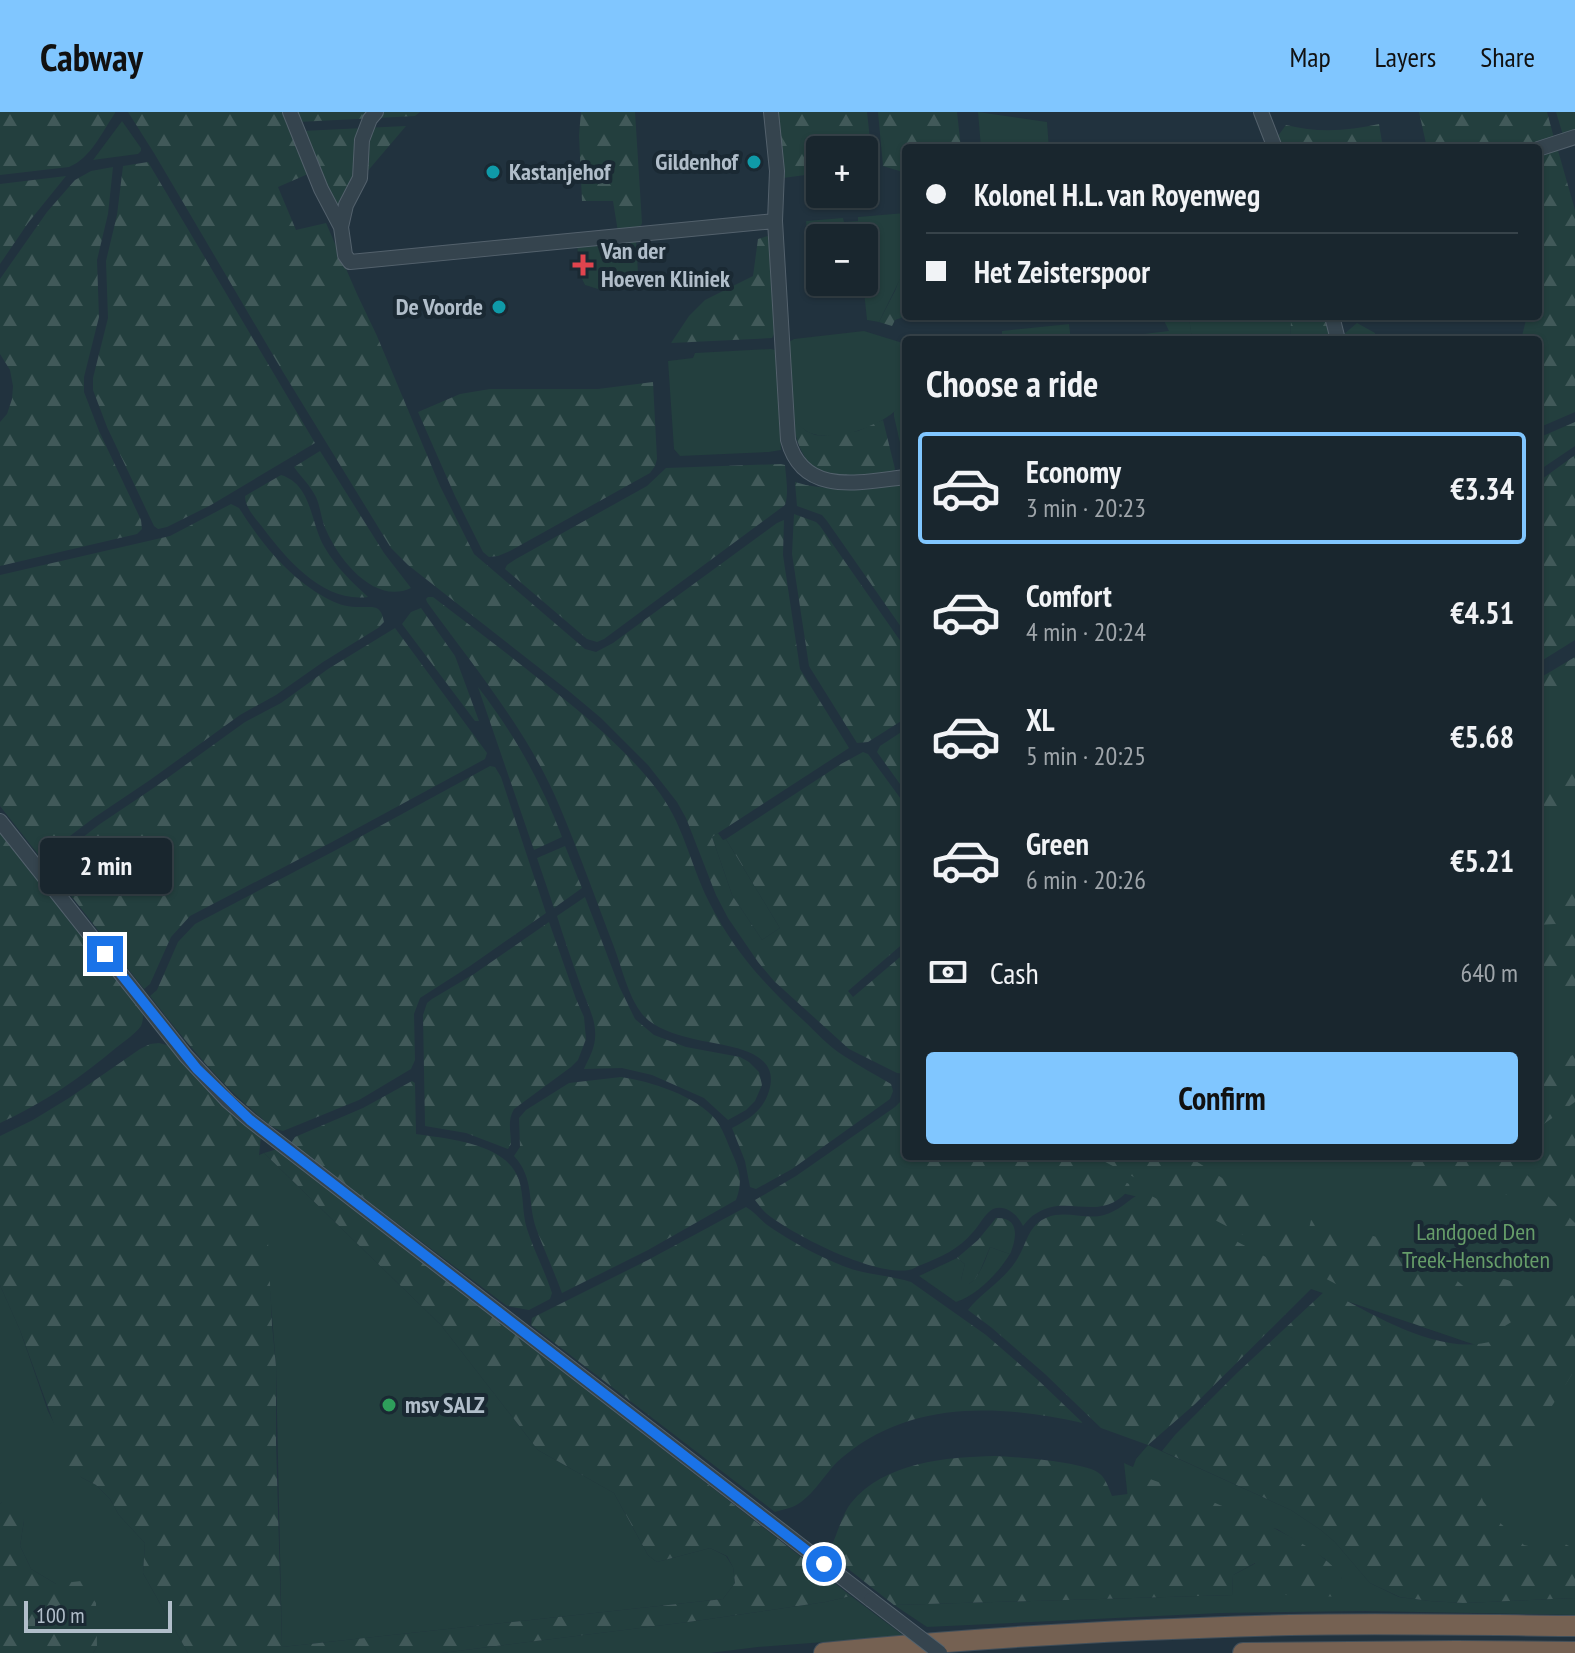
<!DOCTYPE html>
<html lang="en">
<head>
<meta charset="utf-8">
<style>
  body { margin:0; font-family:"PT Sans Narrow",sans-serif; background:#26323a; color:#f1f3f6; height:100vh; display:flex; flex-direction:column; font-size:30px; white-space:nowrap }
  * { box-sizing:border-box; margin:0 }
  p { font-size:26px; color:#9fa5aa }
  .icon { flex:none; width:44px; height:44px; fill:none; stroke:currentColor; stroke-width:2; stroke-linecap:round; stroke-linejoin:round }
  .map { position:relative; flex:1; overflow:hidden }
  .sheet { position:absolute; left:902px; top:224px; width:640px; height:824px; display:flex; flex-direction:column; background:#19262e; border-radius:8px; box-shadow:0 2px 6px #0004,0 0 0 2px #37434a }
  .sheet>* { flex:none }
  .top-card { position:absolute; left:902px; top:32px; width:640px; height:176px; border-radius:8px; box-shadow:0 2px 6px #0004,0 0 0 2px #37434a; display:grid; align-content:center; height:176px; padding:0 24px; background:#19262e }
  .fabs { position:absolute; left:806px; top:24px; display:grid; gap:16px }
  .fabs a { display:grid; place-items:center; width:72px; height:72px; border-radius:8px; background:#19262e; box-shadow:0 2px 6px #0004,0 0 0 2px #37434a; font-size:40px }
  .scale { position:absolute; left:24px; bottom:20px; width:148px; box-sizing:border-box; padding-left:8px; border:4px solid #b1beca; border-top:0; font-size:22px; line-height:28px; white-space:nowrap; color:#b1beca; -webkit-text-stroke:6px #1a2933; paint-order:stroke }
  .end { position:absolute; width:36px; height:36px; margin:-18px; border:10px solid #1a73e8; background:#fff; box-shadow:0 0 0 4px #fff }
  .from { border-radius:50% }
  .bubble { position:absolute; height:56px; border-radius:8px; background:#19262e; box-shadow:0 2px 6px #0004,0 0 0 2px #37434a; font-size:26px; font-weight:700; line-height:56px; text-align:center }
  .top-card b { display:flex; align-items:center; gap:28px; height:76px; font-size:30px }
  .top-card b+b { border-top:2px solid #37434a }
  .top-card i { width:20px; height:20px; background:#f1f3f6 }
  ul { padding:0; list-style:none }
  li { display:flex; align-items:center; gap:24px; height:112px; margin:0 16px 12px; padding:0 8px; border:4px solid transparent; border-radius:8px }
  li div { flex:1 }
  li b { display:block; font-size:30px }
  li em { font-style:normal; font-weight:700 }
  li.selected { border-color:#80c6ff }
  li>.icon { width:72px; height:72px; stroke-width:1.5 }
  h2 { padding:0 24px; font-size:36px; line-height:96px }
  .pay { display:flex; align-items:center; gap:20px; height:88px; padding:0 24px; font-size:30px }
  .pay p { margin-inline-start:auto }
  .button { display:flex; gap:16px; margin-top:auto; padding:16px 24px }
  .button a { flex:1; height:92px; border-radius:8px; background:#80c6ff; color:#111; font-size:32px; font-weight:700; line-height:92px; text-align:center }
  header { display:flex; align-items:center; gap:48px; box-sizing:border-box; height:112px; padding:0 40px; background:#80c6ff; color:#111 }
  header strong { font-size:38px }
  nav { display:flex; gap:44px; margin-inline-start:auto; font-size:28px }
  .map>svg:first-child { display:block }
  .green { fill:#233f3e }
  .forest { fill:url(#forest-firs) }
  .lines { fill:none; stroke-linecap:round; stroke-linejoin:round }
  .minor-casing { stroke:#53616c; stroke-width:16 }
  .highway-casing { stroke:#404e59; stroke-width:22 }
  .minor { stroke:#35444e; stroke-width:14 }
  .highway { stroke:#756152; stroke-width:20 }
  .minor-bridge-casing { stroke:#53616c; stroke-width:16; stroke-linecap:butt }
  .minor-bridge { stroke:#35444e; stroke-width:14 }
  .route { stroke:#1a73e8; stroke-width:10 }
  .culture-dot { fill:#0f9aa8; stroke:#1a2933; stroke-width:3 }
  .health-dot { fill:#e0444e; stroke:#1a2933; stroke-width:3 }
  .leisure-dot { fill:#2e9e5b; stroke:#1a2933; stroke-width:3 }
  .labels { text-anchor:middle; stroke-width:8; stroke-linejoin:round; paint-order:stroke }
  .poi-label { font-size:24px; font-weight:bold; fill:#b1beca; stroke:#1a2933; text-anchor:start }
  .park-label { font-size:24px; fill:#669d69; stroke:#1a2933 }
</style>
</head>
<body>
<header>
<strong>Cabway</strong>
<nav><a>Map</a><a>Layers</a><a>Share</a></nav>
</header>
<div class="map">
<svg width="1575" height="1541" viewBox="0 0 1575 1541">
  <defs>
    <pattern id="forest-firs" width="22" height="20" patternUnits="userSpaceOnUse" patternTransform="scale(2)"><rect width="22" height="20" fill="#233f3e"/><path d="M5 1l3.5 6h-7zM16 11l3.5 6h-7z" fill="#415959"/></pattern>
  </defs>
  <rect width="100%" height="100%" fill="#21323e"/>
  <path class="green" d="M978,0L1047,10L1049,36H981Z
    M122,9L141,36V39L138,42L93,48Z
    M905,101C903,120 910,140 904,159L879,210L867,208L863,170L864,126H820V141H808L806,109L843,106L844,110L858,109V105Z
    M634,126L636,129L639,175L601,178L585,173L581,165L577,133Z
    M1182,204H1293L1291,209L1290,228H1192L1189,206Z
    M1069,212L1071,228H1002V219Z
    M864,219L906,232C906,245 910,278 904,289C890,312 838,330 813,322C804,319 798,313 792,307L785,232L794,227Z
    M771,237L775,238L776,248L781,338L769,340L680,344L674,337L668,249L693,246L695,241Z
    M1575,549V1472L1447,1438L1496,1240L1305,1175L1151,1088L1028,1059L1009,1044H1538V571Z
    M718,721L723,728L726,727L780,816L762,828L732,783L712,725Z
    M264,1041L441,1213L538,1338L614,1381L648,1443L657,1450L710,1436L726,1444L733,1455L735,1471L723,1487L282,1535L276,1254L259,1043Z
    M990,1135L1010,1142C999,1160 978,1183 956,1190L919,1164L957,1146L965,1152L961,1168L969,1172C981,1163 985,1148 990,1135Z
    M0,1173L20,1218L48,1299L81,1365L96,1373L110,1387L119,1403L145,1431L143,1461L188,1541H93L97,1534L56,1472L31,1457L20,1434L24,1408L2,1390L0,1392Z
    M1148,1333L1291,1398L1321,1418L1335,1430L1370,1471L1399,1485L1430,1489L1463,1491L1575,1486V1503L1363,1499L1221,1501L927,1515L894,1493L1232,1483L1233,1463L1256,1451L1342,1467L1325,1447L1277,1417L1129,1397L1124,1351L1133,1355L1136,1347Z
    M851,1484L904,1524L758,1535L710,1541H441L688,1510L825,1490Z"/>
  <path class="forest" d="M0,0H115V1C102,20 91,46 69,55L0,63Z
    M128,0H285L308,62L278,75L296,118L326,111L357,182L377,224L440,374L474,442L585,537L596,540L613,531L777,411L784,408L783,443L800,557L849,636L712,725L732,783L762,828L780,816L726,727L841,652L863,640L868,642L906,694V829L848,879L853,885L906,840V962L897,961L849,937L774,869L758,850L728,806L716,783L686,706L677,690L648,653L601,606L570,580L408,453L391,436L283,260L154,41Z
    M294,0H420L415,4L298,10Z
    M581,0H635L642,111L639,117L618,120L613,89H582L579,23Z
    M776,0H867L873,55L864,56V38H820V61L783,66Z
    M878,0H957L961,36H906V61L883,54Z
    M1419,0H1547L1554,26L1522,36H1427Z
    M1556,0H1575V19L1563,23Z
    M1379,12L1383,36H1277L1275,28L1286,13C1317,21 1349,19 1379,12Z
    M406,14L343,88L334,103L302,19Z
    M1557,35L1575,98V300L1538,316V228H1521L1527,204H1538V41Z
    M148,50L315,331L211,393L167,415L158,417L154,414L107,315L93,278V266L108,206L106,149L117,103L123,54Z
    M113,55L108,102L97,148L99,205L84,265V280L99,319L141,408L142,417L137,422L0,454V310L7,302L12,287L13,274L10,258L0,242V167L47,100L75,68L91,59Z
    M66,64L28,111L0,152V72Z
    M771,123L774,222L772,226L671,231L689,204L705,188L753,164L758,127Z
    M906,151V204L895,208L892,214L879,210L895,179Z
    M1162,204L1189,205L1192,228H1146L1144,222L1169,219Z
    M1293,204H1325L1333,228H1290L1291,209Z
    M1357,211L1375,221V228H1344L1343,223Z
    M653,270L657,347L655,354L650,361L510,439L498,444L489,445L483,440L455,384L418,300L460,282L490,277H598Z
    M906,286V357L894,304V300Z
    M792,307L806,319L815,323L826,324L858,319L883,308L895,357L893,360C838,367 804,376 792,307Z
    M1575,310V334L1538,359V326Z
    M320,339L384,441L411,476C375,493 340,449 327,420C321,409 321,396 316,385C310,373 301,365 294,355Z
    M1575,343V528L1538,551V370Z
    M781,352L785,353C786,366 789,381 785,393L604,527L597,530L587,527L505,457L507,453L516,447L647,374L666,356Z
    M281,363C313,373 310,412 325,436C336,455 352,470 368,485C324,491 287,448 263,416C256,407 245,396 245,384Z
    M795,370C830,381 865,375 900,370L906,401V522L827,409L822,403L797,394Z
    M231,392L239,396C262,432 288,465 326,486C335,491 346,495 356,495C371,496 381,490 384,510L378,516L323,550L276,583L240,603L150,668L95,705L41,746L0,694V463L170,424Z
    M794,402L816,410L820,414L906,537V606L868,630L857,631L809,554L792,442Z
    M428,485H433C472,515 511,544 549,575C587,605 625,637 655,675C684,711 689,750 709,790C734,839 763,871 803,908C816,920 829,935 844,944C859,954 876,963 891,972L893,979L890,987L792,1057L756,1077L750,1075L745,1049L732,1016C749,1007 763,999 769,979C783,934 717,934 690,926C674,922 654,916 642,902C628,884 622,856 614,835C596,788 579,740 559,693C528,619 474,555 427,490L426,487Z
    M421,496L455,544L479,609H475L402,512L411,500Z
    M395,516L487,641L485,647L332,730L190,804L171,825L150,872L144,877L47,753L100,712L155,675L245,610L281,591L328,557Z
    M1575,545V571L1538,594V567Z
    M478,575C514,622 541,669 562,725L534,738Z
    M906,617V678L905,679L877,640L880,634Z
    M490,654L495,655L501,665L546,801L470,854L420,886L414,902L415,948L411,957L359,988L283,1019C273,1017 266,1010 258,1003C216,968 183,926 150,884L157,878L178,830L195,812L336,738Z
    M1575,654V684L1538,706V678Z
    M0,721L143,902C143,907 143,909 141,914C135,922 125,929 117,935C82,965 42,992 0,1011Z
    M565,734L582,776L554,796L537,746Z
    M1575,766V813L1554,812L1538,813V778L1550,777Z
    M585,785L619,874L635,907L654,923L686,935L740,945L749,950L759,960L762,973L755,989L746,998L728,1008L704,986L652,963L622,956L584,957C588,948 594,938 595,927C597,907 586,890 580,872C572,849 564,827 557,804Z
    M549,810L576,887L584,905L586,927L578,948L571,955L514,997C507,1009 511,1020 511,1032L508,1037L466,1021L425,1014L423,903L427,891L432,887L474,862Z
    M1555,819L1575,820V882L1550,881L1538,884V821Z
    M159,931L170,934L206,977L261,1025L259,1043L265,1068L272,1213L276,1254V1331L282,1535L723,1487L735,1471L733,1455L727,1444L710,1436L657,1450L648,1443L614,1381L538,1338L441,1213L264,1041L278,1037L851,1484L825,1490L688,1510L441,1541H188L143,1461L145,1431L119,1403L110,1387L96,1373L81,1365L70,1356L20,1218L0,1173V1024L33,1008L69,986L140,937L150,932Z
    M1575,942V990L1538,1016V959Z
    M621,965C650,969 697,984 716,1008C723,1017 727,1030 732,1041C740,1059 743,1069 736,1088L648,1138L562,1181C554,1159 544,1138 536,1116C527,1089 535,1067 514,1044L520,1035L519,1006L526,998L569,971Z
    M412,969L415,971L416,1022C448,1027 507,1031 519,1068C524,1084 522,1101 527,1117C534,1139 545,1159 552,1181L550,1187L529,1198L507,1194L291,1031L295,1025L363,996Z
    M906,984V1044H1074L1129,1072L1130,1076C1101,1113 1068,1081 1037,1101C1031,1104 1027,1109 1023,1114C1018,1103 1006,1092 993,1097C985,1101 979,1114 973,1120C959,1137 941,1145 921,1153C917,1154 914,1157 909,1158C874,1164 795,1124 767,1102C762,1098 759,1093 755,1088L796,1064L895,995Z
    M1575,1002V1099L1521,1044H1538V1029Z
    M1094,1044H1188L1308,1121L1311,1108L1381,1126L1436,1151L1474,1183C1481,1177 1492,1166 1502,1167C1510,1167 1519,1174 1525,1178C1541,1188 1559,1191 1575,1182V1249L1563,1240L1523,1204C1512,1208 1506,1215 1495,1219C1463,1230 1432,1219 1402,1207Z
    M1373,1044H1508L1575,1111V1124C1545,1095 1506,1080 1465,1071C1457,1077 1448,1086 1439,1087L1404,1052Z
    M1141,1081H1146L1311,1169L1313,1175L1195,1292L1148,1333L1101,1316L1045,1262L992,1216L968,1198C981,1181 1003,1169 1016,1149C1027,1133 1027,1113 1048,1105C1066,1098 1085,1108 1104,1103C1119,1099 1128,1088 1141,1081Z
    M746,1095C755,1100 761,1109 770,1115C792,1130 818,1144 843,1154C865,1163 889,1163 911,1170L986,1223L1039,1269L1083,1311C1002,1293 913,1287 844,1344C826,1358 817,1380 798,1392C790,1397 783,1397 775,1400L531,1213L532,1206L648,1148Z
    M996,1106C1019,1105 1017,1124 1011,1140L1010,1142L990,1135L980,1159L975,1167L969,1172H963L961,1168L965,1152L957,1146L978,1128Z
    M1325,1179L1330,1180C1382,1207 1466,1261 1519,1214L1574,1259L1528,1332L1505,1359L1484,1377L1481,1383L1483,1389L1497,1408L1524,1433L1541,1437L1561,1430L1575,1437V1486L1463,1491L1430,1489L1400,1485L1370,1471L1335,1430L1321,1418L1291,1398L1162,1339L1175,1323L1237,1261Z
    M995,1344C1016,1345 1087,1350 1100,1362C1106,1367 1109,1377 1112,1384L1128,1382L1129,1390L1133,1361C1180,1378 1321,1424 1342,1467C1344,1472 1345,1480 1346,1485L1256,1482L1255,1451L1233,1463L1232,1483L894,1493L828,1441C836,1427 842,1402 851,1391C884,1350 947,1345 995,1344Z
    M17,1389L24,1408L20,1434L31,1457L56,1472L81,1469L96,1491L97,1534L93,1541H0V1392L2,1390Z"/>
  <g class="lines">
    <defs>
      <path id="minor" d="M290,0L321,77L341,115L345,143L350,150L775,109
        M771,0L777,59L775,109L788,328C803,385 861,370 906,365
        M1261,0L1275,36
        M1538,37L1575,25
        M341,115L346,93L360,66L362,28L370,7L376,0
        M1332,204L1338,228
        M0,709L186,944L228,989L250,1008L871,1488"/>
      <path id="highway" d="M824,1541C979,1525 1135,1517 1290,1513C1385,1511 1480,1513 1575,1514
        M1243,1541L1456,1539L1575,1540"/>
    </defs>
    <use href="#minor" class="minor-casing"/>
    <use href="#highway" class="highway-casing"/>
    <use href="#minor" class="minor"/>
    <use href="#highway" class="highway"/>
    <defs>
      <path id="minor-bridge" d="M871,1488L940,1541"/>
    </defs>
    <use href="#minor-bridge" class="minor-bridge-casing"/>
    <use href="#minor-bridge" class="minor-bridge"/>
  </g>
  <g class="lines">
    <path class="route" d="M105,842L197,957L250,1008L824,1452"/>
  </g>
  <g class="culture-dot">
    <circle cx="754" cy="50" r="8"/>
    <circle cx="493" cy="60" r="8"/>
    <circle cx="499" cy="195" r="8"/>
  </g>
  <path class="health-dot" d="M579 141h8v8h8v8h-8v8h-8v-8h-8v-8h8z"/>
  <circle class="leisure-dot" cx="389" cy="1293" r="8"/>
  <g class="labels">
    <g class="poi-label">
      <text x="738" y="58" text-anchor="end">Gildenhof</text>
      <text x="509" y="68">Kastanjehof</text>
      <text x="601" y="147">Van der<tspan x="601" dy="28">Hoeven Kliniek</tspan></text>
      <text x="483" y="203" text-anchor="end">De Voorde</text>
      <text x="405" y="1301">msv SALZ</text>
    </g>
    <g class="park-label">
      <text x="1476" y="1128">Landgoed Den<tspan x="1476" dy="28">Treek-Henschoten</tspan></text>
    </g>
  </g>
</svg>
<div class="fabs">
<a>+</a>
<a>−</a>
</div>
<div class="scale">100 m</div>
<i class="end from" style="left:824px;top:1452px"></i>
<i class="end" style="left:105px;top:842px"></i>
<div class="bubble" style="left:40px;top:726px;width:132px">2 min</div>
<div class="top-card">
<b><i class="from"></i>Kolonel H.L. van Royenweg</b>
<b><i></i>Het Zeisterspoor</b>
</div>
<section class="sheet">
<h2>Choose a ride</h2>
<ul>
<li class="selected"><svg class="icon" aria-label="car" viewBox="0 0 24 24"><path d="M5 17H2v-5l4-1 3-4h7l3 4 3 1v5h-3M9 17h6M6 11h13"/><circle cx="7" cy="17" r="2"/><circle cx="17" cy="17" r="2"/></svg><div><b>Economy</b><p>3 min · 20:23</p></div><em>€3.34</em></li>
<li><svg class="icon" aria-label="car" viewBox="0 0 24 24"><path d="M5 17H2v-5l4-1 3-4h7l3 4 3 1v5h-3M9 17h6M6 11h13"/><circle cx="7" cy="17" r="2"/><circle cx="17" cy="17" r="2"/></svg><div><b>Comfort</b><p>4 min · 20:24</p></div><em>€4.51</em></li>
<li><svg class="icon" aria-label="car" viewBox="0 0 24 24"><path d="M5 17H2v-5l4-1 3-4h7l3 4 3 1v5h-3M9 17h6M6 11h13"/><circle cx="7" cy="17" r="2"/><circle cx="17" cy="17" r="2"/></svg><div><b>XL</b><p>5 min · 20:25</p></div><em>€5.68</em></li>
<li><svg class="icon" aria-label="car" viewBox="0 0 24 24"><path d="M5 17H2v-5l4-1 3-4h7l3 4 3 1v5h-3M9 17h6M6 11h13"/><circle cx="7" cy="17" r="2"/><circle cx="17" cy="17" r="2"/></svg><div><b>Green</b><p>6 min · 20:26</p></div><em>€5.21</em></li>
</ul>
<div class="pay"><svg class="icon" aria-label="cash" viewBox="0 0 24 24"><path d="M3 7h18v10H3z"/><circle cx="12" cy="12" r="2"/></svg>Cash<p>640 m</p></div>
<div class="button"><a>Confirm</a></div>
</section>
</div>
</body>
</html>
